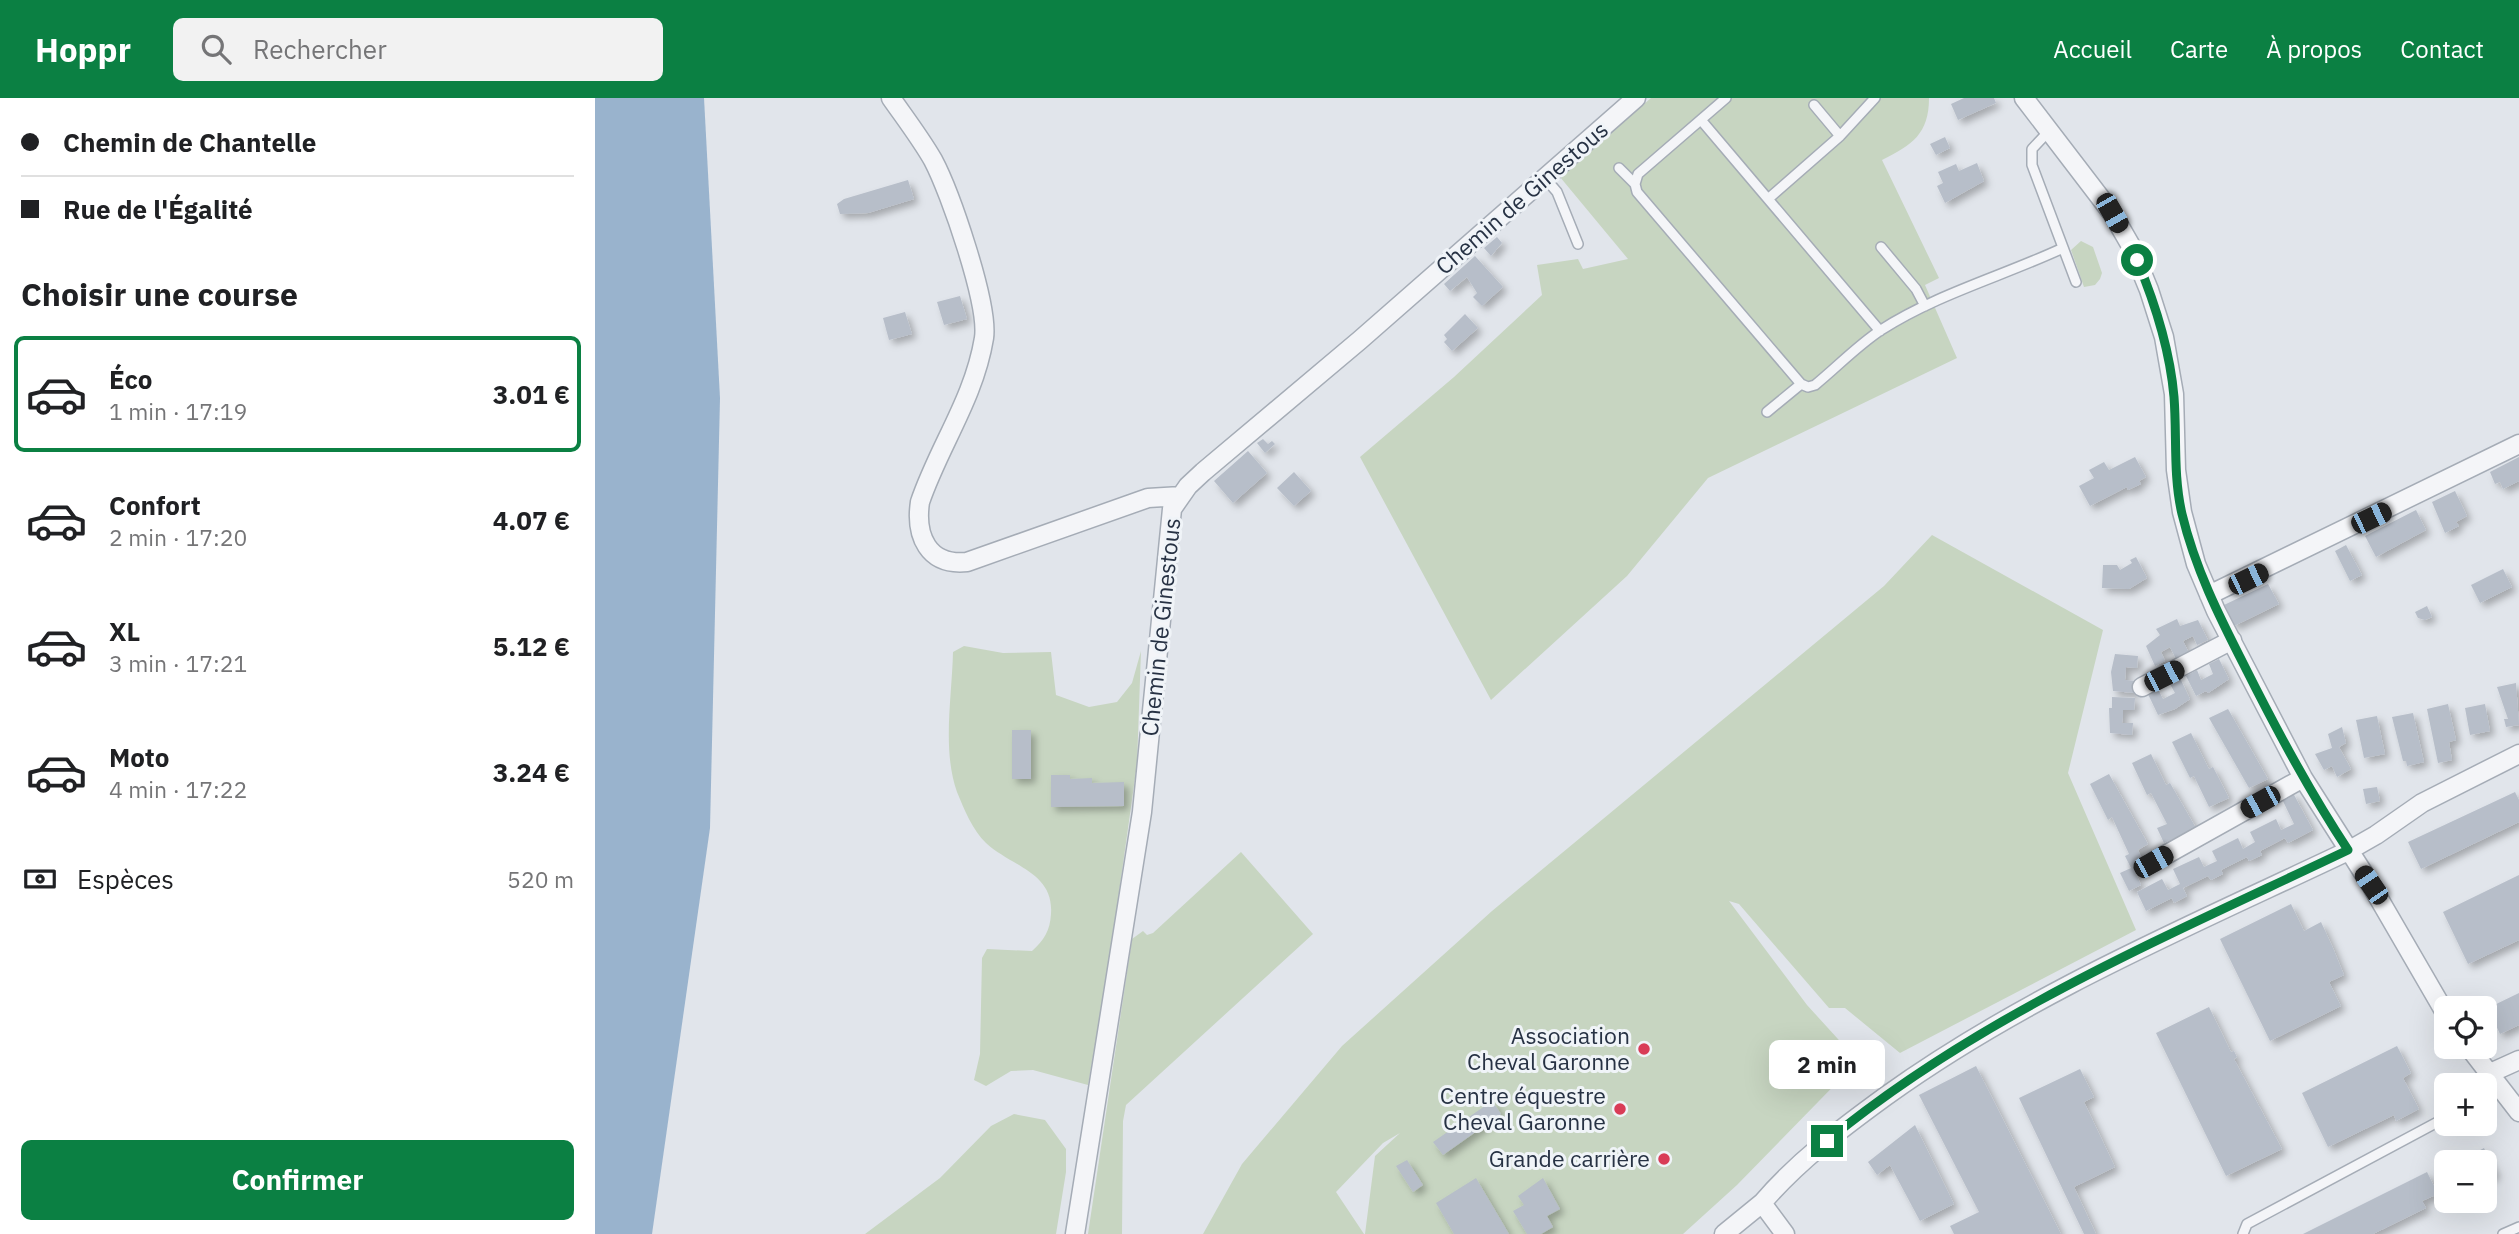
<!DOCTYPE html>
<html lang="fr">
<head>
<meta charset="utf-8">
<style>
  body { margin:0; font-family:"IBM Plex Sans",sans-serif; background:#f2f2f2; color:#202124; height:100vh; display:flex; flex-direction:column; font-size:26px; white-space:nowrap }
  * { box-sizing:border-box; margin:0 }
  p { font-size:23px; color:#757577 }
  .icon { flex:none; width:38px; height:38px; fill:none; stroke:currentColor; stroke-width:2; stroke-linecap:round; stroke-linejoin:round }
  .map { position:relative; flex:1; overflow:hidden }
  .sheet { display:flex; flex-direction:column; background:#fff; width:595px }
  .sheet>* { flex:none }
  .hud { display:grid; align-content:center; height:154px; padding:0 21px; background:#fff }
  .fabs { position:absolute; left:1839px; top:898px; display:grid; gap:14px }
  .fabs a { display:grid; place-items:center; width:63px; height:63px; border-radius:10px; background:#fff; box-shadow:0 7px 28px #0002; font-size:35px }
  .end { position:absolute; width:32px; height:32px; margin:-16px; border:9px solid #0b8043; background:#fff; box-shadow:0 0 0 4px #fff }
  .from { border-radius:50% }
  .bubble { position:absolute; height:49px; border-radius:10px; background:#fff; box-shadow:0 7px 28px #0002; font-size:23px; font-weight:700; line-height:49px; text-align:center }
  .car { position:absolute; width:21px; height:42px; margin:-21px -10px; border-radius:9px; box-shadow:0 0 5px 2px #0007; background:linear-gradient(#222 24%,#8ab4d8 0 40%,#222 0 76%,#8ab4d8 0 86%,#222 0) }
  .hud b { display:flex; align-items:center; gap:24px; height:66px; font-size:26px }
  .hud b+b { border-top:2px solid #e0e0e0 }
  .hud i { width:18px; height:18px; background:#202124 }
  ul { padding:0; list-style:none }
  li { display:flex; align-items:center; gap:21px; height:116px; margin:0 14px 10px; padding:0 7px; border:4px solid transparent; border-radius:10px }
  li div { flex:1 }
  li b { display:block; font-size:26px }
  li em { font-style:normal; font-weight:700 }
  li.active { border-color:#0b8043 }
  li>.icon { width:63px; height:63px; stroke-width:1.5 }
  h2 { padding:0 21px; font-size:32px; line-height:84px }
  .pay { display:flex; align-items:center; gap:18px; height:77px; padding:0 21px; font-size:26px }
  .pay p { margin-inline-start:auto }
  .primary-button { display:flex; gap:14px; margin-top:auto; padding:14px 21px }
  .primary-button a { flex:1; height:80px; border-radius:10px; background:#0b8043; color:#fff; font-size:28px; font-weight:700; line-height:80px; text-align:center }
  header { display:flex; align-items:center; gap:42px; box-sizing:border-box; height:98px; padding:0 35px; background:#0b8043; color:#fff }
  header strong { font-size:33px }
  nav { display:flex; gap:38px; margin-inline-start:auto; font-size:24px }
  .search { width:490px; height:63px; background:#f2f2f2; display:flex; align-items:center; gap:18px; box-sizing:border-box; padding:0 24px; border-radius:10px; color:#757577; font-size:26px }
  main { display:flex; flex:1; min-height:0 }
  .map>svg:first-child { display:block }
  .green { fill:#c7d5c1 }
  .water { fill:#99b3cd }
  .building { fill:#b7bec9; filter:url(#shadow) }
  .lines { fill:none; stroke-linecap:round; stroke-linejoin:round }
  .lane-casing { stroke:#a5acb6; stroke-width:12 }
  .street-casing { stroke:#a5acb6; stroke-width:21 }
  .lane { stroke:#f4f5f8; stroke-width:9 }
  .street { stroke:#f4f5f8; stroke-width:18 }
  .route { stroke:#0b8043; stroke-width:9 }
  .poi-dot { fill:#d93c57; stroke:#f0f4f8; stroke-width:2.5 }
  .labels { text-anchor:middle; stroke-width:6; stroke-linejoin:round; paint-order:stroke }
  .street-label { font-size:23px; fill:#273244; stroke:#f0f4f8 }
  .poi-label { font-size:23px; fill:#273244; stroke:#f0f4f8; text-anchor:end }
</style>
</head>
<body>
<header>
<strong>Hoppr</strong>
<div class="search"><svg class="icon" aria-label="search" viewBox="0 0 24 24"><circle cx="10" cy="10" r="6"/><path d="M15 15l6 6"/></svg>Rechercher</div>
<nav><a>Accueil</a><a>Carte</a><a>À propos</a><a>Contact</a></nav>
</header>
<main>
<section class="sheet">
<div class="hud">
<b><i class="from"></i>Chemin de Chantelle</b>
<b><i></i>Rue de l'Égalité</b>
</div>
<h2>Choisir une course</h2>
<ul>
<li class="active"><svg class="icon" aria-label="car" viewBox="0 0 24 24"><path d="M5 17H2v-5l4-1 3-4h7l3 4 3 1v5h-3M9 17h6M6 11h13"/><circle cx="7" cy="17" r="2"/><circle cx="17" cy="17" r="2"/></svg><div><b>Éco</b><p>1 min · 17:19</p></div><em>3.01 €</em></li>
<li><svg class="icon" aria-label="car" viewBox="0 0 24 24"><path d="M5 17H2v-5l4-1 3-4h7l3 4 3 1v5h-3M9 17h6M6 11h13"/><circle cx="7" cy="17" r="2"/><circle cx="17" cy="17" r="2"/></svg><div><b>Confort</b><p>2 min · 17:20</p></div><em>4.07 €</em></li>
<li><svg class="icon" aria-label="car" viewBox="0 0 24 24"><path d="M5 17H2v-5l4-1 3-4h7l3 4 3 1v5h-3M9 17h6M6 11h13"/><circle cx="7" cy="17" r="2"/><circle cx="17" cy="17" r="2"/></svg><div><b>XL</b><p>3 min · 17:21</p></div><em>5.12 €</em></li>
<li><svg class="icon" aria-label="car" viewBox="0 0 24 24"><path d="M5 17H2v-5l4-1 3-4h7l3 4 3 1v5h-3M9 17h6M6 11h13"/><circle cx="7" cy="17" r="2"/><circle cx="17" cy="17" r="2"/></svg><div><b>Moto</b><p>4 min · 17:22</p></div><em>3.24 €</em></li>
</ul>
<div class="pay"><svg class="icon" aria-label="cash" viewBox="0 0 24 24"><path d="M3 7h18v10H3z"/><circle cx="12" cy="12" r="2"/></svg>Espèces<p>520 m</p></div>
<div class="primary-button"><a>Confirmer</a></div>
</section>
<div class="map">
<svg width="1924" height="1136" viewBox="0 0 1924 1136">
  <defs>
    <filter id="shadow"><feDropShadow dx="4.5" dy="4.5" stdDeviation="3.5" flood-color="#0004"/></filter>
  </defs>
  <rect width="100%" height="100%" fill="#e1e5eb"/>
  <path class="green" d="M1056,0H1334C1334,36 1317,47 1287,62L1344,180L1330,187L1362,260L1113,380L1032,478L896,602L765,359L859,279L947,197L942,167L983,161L988,171L1033,161L965,79Z
    M1486,143L1498,149L1507,175L1505,181L1500,187L1489,189L1476,152Z
    M1337,437L1508,532L1473,675L1541,832L1305,955L1250,910H1234L1144,806L1134,803L1212,907L1263,963L1142,1087L1088,1136H770L780,1058L805,1035L788,1045L741,1094L769,1136H608L647,1066L747,948L897,813L1289,488Z
    M369,548L408,555L456,554L461,597L494,609L522,604L537,585L546,553L542,666L514,866L493,987L438,972L416,973L391,988L379,982L385,956L387,860L392,851L437,853C449,842 455,833 456,816C459,774 417,769 391,745C378,733 369,711 362,694C347,652 357,599 358,554Z
    M646,754L718,836L531,1007L528,1023L527,1136H493L537,841L548,833L552,837L558,835Z
    M419,1016L450,1022L471,1051V1074L461,1136H270L345,1080L396,1028Z"/>
  <path class="water" d="M0,0H109L125,300L115,730L57,1136H0Z"/>
  <path class="building" d="M1369,0H1399L1401,5L1363,22L1356,6Z
    M1350,39L1355,50L1341,57L1335,46Z
    M1382,65L1389,83L1350,105L1342,88L1348,85L1343,74L1361,66L1364,73Z
    M313,82L319,101L273,115L245,116L242,106L249,101Z
    M902,139L907,145L896,158L889,150Z
    M880,158L908,189L887,208L878,199L882,195L872,179L855,193L849,186Z
    M365,198L372,221L349,227L342,204Z
    M310,214L317,236L294,242L288,220Z
    M870,216L883,230L857,253L849,244L852,241L849,237Z
    M668,341L673,346L677,343L680,346L670,355L662,345Z
    M653,353L672,375L638,405L619,383Z
    M1540,359L1551,379L1544,383L1546,386L1533,392L1532,389L1495,408L1484,388L1499,380L1494,372L1509,364L1514,372Z
    M1924,359V383L1908,391L1905,384L1900,386L1895,374Z
    M699,374L716,393L699,408L682,390Z
    M1860,393L1872,418L1861,424L1864,428L1850,435L1837,404Z
    M1821,412L1831,432L1781,459L1770,438Z
    M1751,447L1767,477L1755,483L1740,453Z
    M1541,459L1552,480L1534,491L1507,490L1508,467H1522L1525,472L1537,465L1535,462Z
    M1908,471L1917,489L1885,505L1876,487Z
    M1673,486L1684,506L1639,528L1629,507Z
    M1832,508L1837,519L1830,522L1823,520L1820,514Z
    M1582,521L1585,528L1603,522L1613,542L1602,547L1598,538L1588,543L1594,555L1581,561L1575,549L1566,554L1570,563L1560,568L1551,548L1565,537L1561,531Z
    M1520,556L1543,558L1542,570L1531,569L1530,582L1541,583L1540,595L1518,593L1516,574Z
    M1624,561L1634,581L1613,595L1611,593L1601,598L1591,578L1602,572L1606,582L1618,576L1614,566Z
    M1585,580L1595,601L1580,611L1563,617L1553,596L1563,591L1568,601L1580,595L1575,586Z
    M1921,585L1924,627L1911,629L1909,621H1913L1902,589Z
    M1517,599L1540,600L1539,612H1528V618L1527,625H1538L1537,637L1515,635L1514,610H1517Z
    M1853,606L1861,642L1854,644L1857,662L1843,665L1832,611Z
    M1890,606L1895,633L1875,637L1870,610Z
    M1633,611L1673,681L1654,690L1614,620Z
    M1818,615L1829,664L1812,668L1811,663H1808L1797,619Z
    M1782,618L1790,656L1769,660L1761,622Z
    M1747,629L1751,645L1744,649L1756,671L1742,679L1737,668L1729,672L1720,656L1737,650L1733,636Z
    M417,632H436V681H417Z
    M1596,635L1614,671L1618,669L1634,700L1614,709L1599,678L1595,680L1577,644Z
    M1556,656L1571,687L1575,685L1601,730L1569,745L1562,730L1572,726L1556,695L1552,697L1537,665Z
    M1514,676L1553,746L1543,752L1548,764L1538,769L1546,787L1534,793L1525,775L1536,770L1530,758L1534,756L1517,719L1513,722L1495,686Z
    M456,677H475V681L497,680V685L529,684V708L456,709Z
    M1782,689L1785,703L1771,706L1768,691Z
    M1920,694L1924,702V724L1826,771L1813,744Z
    M1698,695L1718,732L1693,745L1690,740L1665,753L1667,757L1654,763L1652,759L1626,772L1628,776L1616,782L1613,778L1588,790L1592,798L1579,805L1577,800L1551,813L1542,794L1567,781L1573,792L1585,786L1578,771L1604,759L1609,769L1622,763L1617,753L1643,740L1648,751L1660,744L1655,734L1681,721L1686,732L1699,726L1687,701Z
    M1924,777V842L1873,866L1848,814Z
    M1696,806L1709,833L1726,824L1738,850L1749,877L1734,884L1746,908L1675,943L1625,841Z
    M1924,895V927L1905,936L1893,910Z
    M1614,909L1636,954L1639,953L1642,959L1639,961L1687,1051L1631,1078L1561,935Z
    M1802,948L1816,975L1808,980L1824,1011L1801,1023L1799,1017L1733,1049L1707,995Z
    M1381,968L1466,1136H1359L1355,1128L1384,1114L1324,997Z
    M1485,971L1499,999L1489,1004L1520,1069L1479,1089L1501,1136H1489L1424,1000Z
    M897,1003L906,1016L848,1057L838,1044Z
    M1320,1027L1359,1106L1325,1123L1295,1067L1282,1077L1273,1064Z
    M1889,1050L1901,1076L1890,1082V1064H1877L1874,1058Z
    M812,1062L828,1087L818,1094L801,1068Z
    M1832,1074L1843,1096L1827,1103L1831,1110L1778,1136H1708Z
    M881,1080L907,1124L914,1136H859L841,1105Z
    M948,1080L965,1111L952,1118L958,1129L946,1136H932L918,1113L929,1107L923,1098Z"/>
  <g class="lines">
    <defs>
      <path id="lane" d="M1131,0L1043,76L1040,86L1042,94L1206,286L1213,289L1220,287C1242,269 1263,247 1286,232C1342,196 1408,178 1468,150
        M1219,7L1245,38
        M1106,22L1285,233
        M1454,33L1437,51V67L1481,184
        M1024,70L1040,86
        M950,80L962,94L983,146
        M1173,101L1245,38L1280,0
        M1286,149L1321,191L1330,208
        M1172,314L1206,286
        M1890,998L1904,990
        M1648,1136L1652,1126L1852,1019
        M1908,1136L1924,1129"/>
      <path id="street" d="M296,0C310,20 326,41 338,62C355,94 394,206 389,240C379,301 344,348 325,404C320,438 333,468 372,464L553,400L586,398
        M1429,0L1517,115L1536,148L1554,192L1569,239L1579,296L1581,372L1587,414L1601,466L1621,513L1708,680L1776,787L1852,918
        M1614,497L1924,346
        M1547,589L1637,542
        M1558,764L1708,680
        M1873,948L1924,1014
        M1893,976L1924,962
        M480,1136L547,714L577,411L593,388L608,374L765,242L1041,0
        M1129,1136L1167,1105
        M1190,1136L1167,1105C1203,1063 1247,1030 1291,998C1433,896 1595,828 1753,753L1781,737L1827,705L1924,656"/>
    </defs>
    <use href="#lane" class="lane-casing"/>
    <use href="#street" class="street-casing"/>
    <use href="#lane" class="lane"/>
    <use href="#street" class="street"/>
  </g>
  <g class="lines">
    <path class="route" d="M1232,1043C1386,916 1573,838 1753,752C1714,693 1681,631 1649,567C1624,518 1600,470 1587,416C1578,378 1582,338 1579,299C1575,252 1560,205 1542,162"/>
  </g>
  <g class="poi-dot">
    <circle cx="1049" cy="951" r="7"/>
    <circle cx="1025" cy="1011" r="7"/>
    <circle cx="1069" cy="1061" r="7"/>
  </g>
  <g class="labels">
    <g class="street-label">
      <text transform="translate(927 100) rotate(-41)" y="8">Chemin de Ginestous</text>
      <text transform="translate(566 529) rotate(-84)" y="8">Chemin de Ginestous</text>
    </g>
    <g class="poi-label">
      <text x="1035" y="946">Association<tspan x="1035" dy="26">Cheval Garonne</tspan></text>
      <text x="1011" y="1006">Centre équestre<tspan x="1011" dy="26">Cheval Garonne</tspan></text>
      <text x="1055" y="1069">Grande carrière</text>
    </g>
  </g>
</svg>
<div class="fabs">
<a><svg class="icon" aria-label="locate" viewBox="0 0 24 24"><circle cx="12" cy="12" r="6"/><path d="M12 2v4M12 18v4M2 12h4M18 12h4"/></svg></a>
<a>+</a>
<a>−</a>
</div>
<i class="end from" style="left:1542px;top:162px"></i>
<i class="end" style="left:1232px;top:1043px"></i>
<div class="bubble" style="left:1174px;top:942px;width:116px">2 min</div>
<i class="car" style="left:1517px;top:115px;rotate:150deg"></i>
<i class="car" style="left:1776px;top:420px;rotate:64deg"></i>
<i class="car" style="left:1653px;top:481px;rotate:64deg"></i>
<i class="car" style="left:1569px;top:578px;rotate:63deg"></i>
<i class="car" style="left:1665px;top:704px;rotate:241deg"></i>
<i class="car" style="left:1558px;top:764px;rotate:61deg"></i>
<i class="car" style="left:1776px;top:787px;rotate:326deg"></i>
</div>
</main>
</body>
</html>
